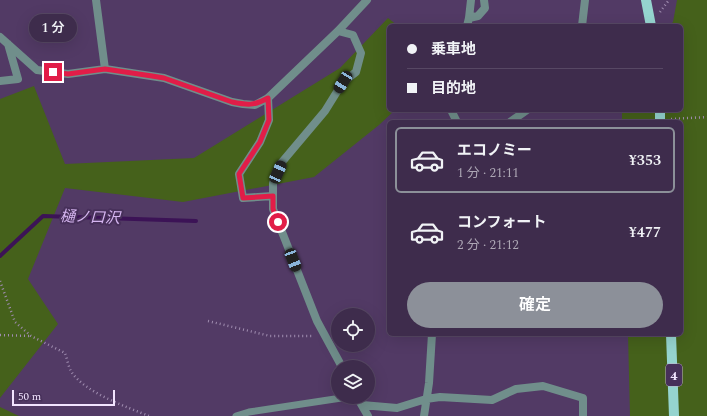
<!DOCTYPE html>
<html lang="ja">
<head>
<meta charset="utf-8">
<style>
  body { margin:0; font-family:Spectral,"Noto Sans JP",serif; background:#453453; color:#f1f3f6; height:100vh; display:flex; flex-direction:column; font-size:15px; white-space:nowrap }
  * { box-sizing:border-box; margin:0 }
  p { font-size:13px; color:#ada7b5 }
  .icon { flex:none; width:22px; height:22px; fill:none; stroke:currentColor; stroke-width:2; stroke-linecap:round; stroke-linejoin:round }
  .map { position:relative; flex:1; overflow:hidden }
  .details { position:absolute; left:387px; top:120px; width:296px; height:216px; display:flex; flex-direction:column; background:#3e2c4c; border-radius:6px; box-shadow:0 4px 16px #0002,0 0 0 1px #574864 }
  .details>* { flex:none }
  .hud { position:absolute; left:387px; top:24px; width:296px; height:88px; border-radius:6px; box-shadow:0 4px 16px #0002,0 0 0 1px #574864; display:grid; align-content:center; height:88px; padding:0 20px; background:#3e2c4c }
  .controls { position:absolute; left:331px; top:308px; display:grid; gap:8px }
  .controls a { display:grid; place-items:center; width:44px; height:44px; border-radius:50%; background:#3e2c4c; box-shadow:0 4px 16px #0002,0 0 0 1px #574864; font-size:20px }
  .scale { position:absolute; left:12px; bottom:10px; width:103px; box-sizing:border-box; padding-left:4px; border:2px solid #f2e4fe; border-top:0; font-size:11px; line-height:14px; white-space:nowrap; color:#f2e4fe; -webkit-text-stroke:3px #47305a; paint-order:stroke }
  .end { position:absolute; width:18px; height:18px; margin:-9px; border:5px solid #e11d48; background:#fff; box-shadow:0 0 0 2px #fff }
  .from { border-radius:50% }
  .bubble { position:absolute; height:28px; border-radius:14px; background:#3e2c4c; box-shadow:0 4px 16px #0002,0 0 0 1px #574864; font-size:13px; font-weight:600; line-height:28px; text-align:center }
  .car { position:absolute; width:12px; height:24px; margin:-12px -6px; border-radius:5px; box-shadow:0 0 3px 1px #0007; background:linear-gradient(#222 24%,#8ab4d8 0 40%,#222 0 76%,#8ab4d8 0 86%,#222 0) }
  .hud b { display:flex; align-items:center; gap:14px; height:38px; font-size:15px }
  .hud b+b { border-top:1px solid #574864 }
  .hud i { width:10px; height:10px; background:#f1f3f6 }
  ul { padding:7px 0 0; list-style:none }
  li { display:flex; align-items:center; gap:12px; height:66px; margin:0 8px 6px; padding:0 12px; border:2px solid transparent; border-radius:6px }
  li div { flex:1 }
  li b { display:block; font-size:15px }
  li em { font-style:normal; font-weight:600 }
  li.selected { border-color:#8c9099 }
  li>.icon { width:36px; height:36px; stroke-width:1.5 }
  .cta { display:flex; gap:8px; margin-top:auto; padding:8px 20px }
  .cta a { flex:1; height:46px; border-radius:24px; background:#8c9099; color:#fff; font-size:16px; font-weight:600; line-height:46px; text-align:center }
  .map>svg:first-child { display:block }
  .green { fill:#45611b }
  .lines { fill:none; stroke-linecap:round; stroke-linejoin:round }
  .stream { stroke:#3c1356; stroke-width:4 }
  .path { stroke:#a08db0; stroke-width:2.5; stroke-dasharray:1 3; stroke-linecap:butt }
  .service { stroke:#708e8b; stroke-width:7 }
  .minor { stroke:#708e8b; stroke-width:8 }
  .primary { stroke:#95d4cf; stroke-width:10 }
  .route { stroke:#e11d48; stroke-width:5 }
  .labels { text-anchor:middle; stroke-width:4; stroke-linejoin:round; paint-order:stroke }
  .shield { fill:#47305a; stroke:#bfaecd; stroke-width:1 }
  .shield-label { font-size:13px; font-weight:bold; fill:#f2e4fe }
  .water-label { font-size:15px; font-style:italic; fill:#d6b6f1; stroke:#47305a }
</style>
</head>
<body>
<div class="map">
<svg width="707" height="416" viewBox="0 0 707 416">
  <rect width="100%" height="100%" fill="#523a65"/>
  <path class="green" d="M677,0H707V416H630L628,334H681V122H622V110H681V26H669L673,22Z
    M388,18L398,26H389V110H395L379,125L314,177L183,202L65,188L28,279L58,324L0,398V99L34,86L65,164L194,158L340,68Z
    M0,407L19,416H0Z"/>
  <g class="lines">
    <path class="stream" d="M0,256L43,216L196,221"/>
    <path class="path" d="M660,12L669,0
      M671,119L707,117
      M0,281L15,322L31,336L65,353C67,358 68,366 71,371C83,392 127,407 149,416
      M208,321L270,336H314
      M0,335L31,336"/>
    <path class="service" d="M236,416L249,412L348,397"/>
    <path class="minor" d="M96,0L105,69
      M469,18L478,16L485,8L484,0
      M467,26L469,18L471,0
      M582,26L585,0
      M338,31L353,35L361,53L356,72L343,82L325,111L282,162L273,183V209L317,321L342,367
      M0,37L37,70L68,74L105,69L164,78L232,102L243,104L255,105L268,98L338,31L367,0
      M0,81L18,79L8,44
      M268,98L269,120L260,142L239,174L243,198L273,196
      M451,110L457,122
      M510,122L527,110
      M357,397L368,416
      M362,405L397,408L426,399L440,397L492,400L516,389L543,386L583,398V416
      M424,416L429,383L432,334"/>
    <path class="primary" d="M646,0L651,26
      M660,110V122
      M671,334L674,416"/>
  </g>
  <g class="lines">
    <path class="route" d="M53,72L68,74L105,69L152,76L164,78L232,102C247,105 254,106 268,98L269,120L260,142L239,174L243,198L273,196V209L278,222"/>
  </g>
  <g class="labels">
    <rect class="shield" x="666" y="364" width="16" height="22" rx="3"/>
    <g class="shield-label">
      <text x="674" y="380">4</text>
    </g>
    <g class="water-label">
      <text transform="translate(90 217) rotate(2)" y="5">樋ノ口沢</text>
    </g>
  </g>
</svg>
<div class="controls">
<a><svg class="icon" aria-label="locate" viewBox="0 0 24 24"><circle cx="12" cy="12" r="6"/><path d="M12 2v4M12 18v4M2 12h4M18 12h4"/></svg></a>
<a><svg class="icon" aria-label="layers" viewBox="0 0 24 24"><path d="M12 4l9 5-9 5-9-5zM3 14l9 5 9-5"/></svg></a>
</div>
<div class="scale">50 m</div>
<i class="end from" style="left:278px;top:222px"></i>
<i class="end" style="left:53px;top:72px"></i>
<div class="bubble" style="left:29px;top:14px;width:48px">1 分</div>
<i class="car" style="left:343px;top:82px;rotate:212deg"></i>
<i class="car" style="left:278px;top:172px;rotate:24deg"></i>
<i class="car" style="left:293px;top:260px;rotate:159deg"></i>
<div class="hud">
<b><i class="from"></i>乗車地</b>
<b><i></i>目的地</b>
</div>
<section class="details">
<ul>
<li class="selected"><svg class="icon" aria-label="car" viewBox="0 0 24 24"><path d="M5 17H2v-5l4-1 3-4h7l3 4 3 1v5h-3M9 17h6M6 11h13"/><circle cx="7" cy="17" r="2"/><circle cx="17" cy="17" r="2"/></svg><div><b>エコノミー</b><p>1 分 · 21:11</p></div><em>¥353</em></li>
<li><svg class="icon" aria-label="car" viewBox="0 0 24 24"><path d="M5 17H2v-5l4-1 3-4h7l3 4 3 1v5h-3M9 17h6M6 11h13"/><circle cx="7" cy="17" r="2"/><circle cx="17" cy="17" r="2"/></svg><div><b>コンフォート</b><p>2 分 · 21:12</p></div><em>¥477</em></li>
</ul>
<div class="cta"><a>確定</a></div>
</section>
</div>
</body>
</html>
